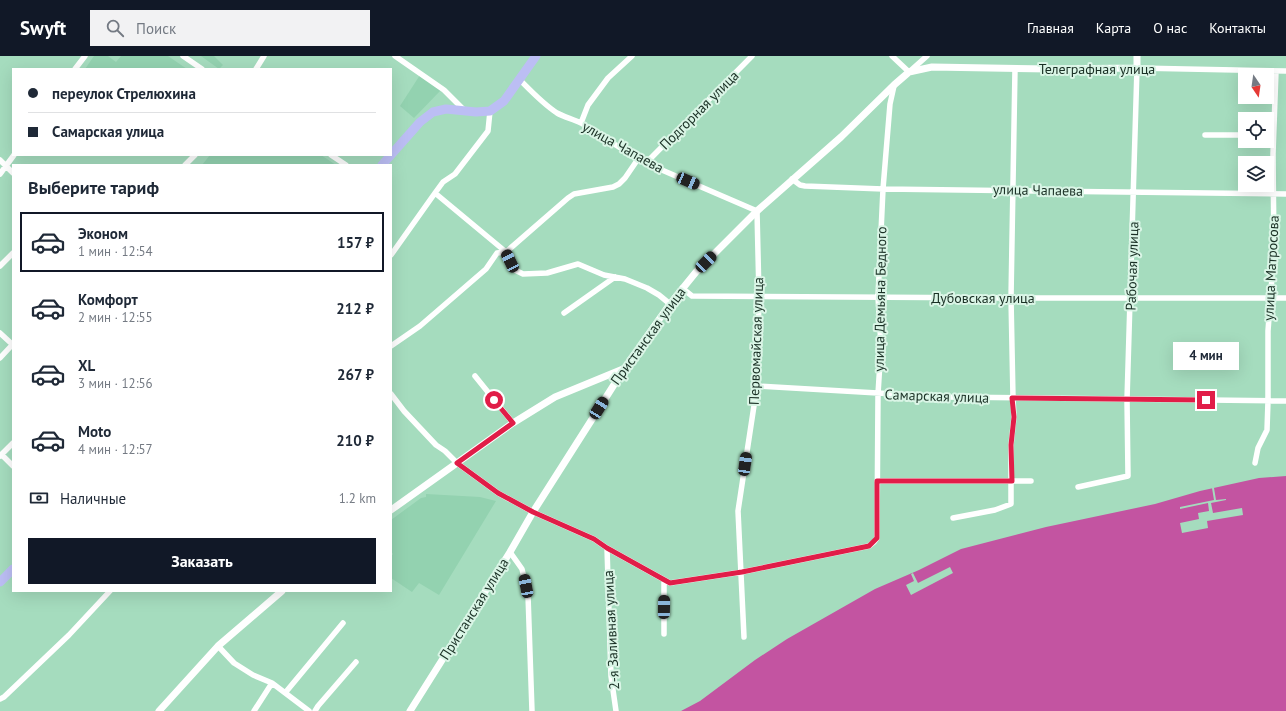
<!DOCTYPE html>
<html lang="ru">
<head>
<meta charset="utf-8">
<style>
  body { margin:0; font-family:"PT Sans",sans-serif; background:#f2f2f3; color:#1f2937; height:100vh; display:flex; flex-direction:column; font-size:15px; white-space:nowrap }
  * { box-sizing:border-box; margin:0 }
  p { font-size:13px; color:#747a83 }
  .icon { flex:none; width:22px; height:22px; fill:none; stroke:currentColor; stroke-width:2; stroke-linecap:round; stroke-linejoin:round }
  .map { position:relative; flex:1; overflow:hidden }
  .details { position:absolute; left:12px; top:108px; width:380px; height:428px; display:flex; flex-direction:column; background:#fff; border-radius:0px; box-shadow:0 4px 16px #0002 }
  .details>* { flex:none }
  .guide { position:absolute; left:12px; top:12px; width:380px; height:88px; border-radius:0px; box-shadow:0 4px 16px #0002; display:grid; align-content:center; height:88px; padding:0 16px; background:#fff }
  .needle { width:26px; rotate:167deg }
  .controls { position:absolute; left:1238px; top:12px; display:grid; gap:8px }
  .controls a { display:grid; place-items:center; width:36px; height:36px; border-radius:0px; background:#fff; box-shadow:0 4px 16px #0002; font-size:20px }
  .end { position:absolute; width:18px; height:18px; margin:-9px; border:5px solid #e11d48; background:#fff; box-shadow:0 0 0 2px #fff }
  .from { border-radius:50% }
  .bubble { position:absolute; height:28px; border-radius:0px; background:#fff; box-shadow:0 4px 16px #0002; font-size:13px; font-weight:800; line-height:28px; text-align:center }
  .car { position:absolute; width:12px; height:24px; margin:-12px -6px; border-radius:5px; box-shadow:0 0 3px 1px #0007; background:linear-gradient(#222 24%,#8ab4d8 0 40%,#222 0 76%,#8ab4d8 0 86%,#222 0) }
  .guide b { display:flex; align-items:center; gap:14px; height:38px; font-size:15px }
  .guide b+b { border-top:1px solid #e0e1e3 }
  .guide i { width:10px; height:10px; background:#1f2937 }
  ul { padding:0; list-style:none }
  li { display:flex; align-items:center; gap:12px; height:60px; margin:0 8px 6px; padding:0 8px; border:2px solid transparent; border-radius:0px }
  li div { flex:1 }
  li b { display:block; font-size:15px }
  li em { font-style:normal; font-weight:800 }
  li.active { border-color:#111827 }
  li>.icon { width:36px; height:36px; stroke-width:1.5 }
  h2 { padding:0 16px; font-size:18px; line-height:48px }
  .pay { display:flex; align-items:center; gap:10px; height:44px; padding:0 16px; font-size:15px }
  .pay p { margin-inline-start:auto }
  .button { display:flex; gap:8px; margin-top:auto; padding:8px 16px }
  .button a { flex:1; height:46px; border-radius:0px; background:#111827; color:#fff; font-size:16px; font-weight:800; line-height:46px; text-align:center }
  header { display:flex; align-items:center; gap:24px; box-sizing:border-box; height:56px; padding:0 20px; background:#111827; color:#fff }
  header strong { font-size:19px }
  nav { display:flex; gap:22px; margin-inline-start:auto; font-size:14px }
  .search { width:280px; height:36px; background:#f2f2f3; display:flex; align-items:center; gap:10px; box-sizing:border-box; padding:0 14px; border-radius:0px; color:#747a83; font-size:15px }
  .map>svg:first-child { display:block }
  .built { fill:#93d2b0 }
  .water { fill:#c354a1 }
  .pier { fill:#a5dcbe }
  .lines { fill:none; stroke-linecap:round; stroke-linejoin:round }
  .minor { stroke:#fff; stroke-width:5.5 }
  .tertiary { stroke:#fff; stroke-width:7 }
  .primary { stroke:#bcbef4; stroke-width:9 }
  .route { stroke:#e11d48; stroke-width:5 }
  .labels { text-anchor:middle; stroke-width:4; stroke-linejoin:round; paint-order:stroke }
  .street-label { font-size:14px; fill:#1a3025; stroke:#daf5e6 }
</style>
</head>
<body>
<header>
<strong>Swyft</strong>
<div class="search"><svg class="icon" aria-label="search" viewBox="0 0 24 24"><circle cx="10" cy="10" r="6"/><path d="M15 15l6 6"/></svg>Поиск</div>
<nav><a>Главная</a><a>Карта</a><a>О нас</a><a>Контакты</a></nav>
</header>
<div class="map">
<svg width="1286" height="655" viewBox="0 0 1286 655">
  <rect width="100%" height="100%" fill="#a5dcbe"/>
  <path class="built" d="M94,0H108L116,6L121,0H168L187,13H85Z
    M201,0H214L223,9L219,13Z
    M420,19L441,34L414,62L400,50Z
    M210,99H321L336,109H202Z
    M426,438L480,441L496,445L439,539L419,527L412,536L391,522V500L393,498L391,496V464L421,442L426,441Z"/>
  <path class="water" d="M1286,420V655H681L700,645L755,604L787,583L875,533L919,514L961,493L1046,471L1155,448L1200,435L1259,422Z"/>
  <path class="pier" d="M1212,432H1214L1216,444L1226,443V444L1211,447L1213,457L1242,452L1243,459L1207,465L1208,472L1182,477L1180,467L1199,463L1198,457L1209,455L1208,447L1180,453V451L1214,444Z
    M950,511L953,517L911,539L906,529L914,525L911,518L913,517L918,527Z"/>
  <g class="lines">
    <path class="minor" d="M183,0L202,13
      M395,0L444,34L464,54
      M892,0L909,16L927,0
      M75,13L85,0
      M256,13L264,0
      M519,23C531,35 543,48 557,57C564,61 573,63 581,67L641,105L757,155L759,240L757,330L738,455L744,581
      M581,67L588,49L608,22L632,0
      M1205,79H1245
      M331,99L346,109
      M0,104L13,117
      M646,107L752,0
      M185,109L195,99
      M0,118L14,99
      M792,123L800,129L805,130L883,133L1286,138
      M435,137L506,196L515,214L523,218L547,217L578,208L604,219L625,223L647,232L659,239L670,248
      M391,199L435,137L443,126L455,118L488,75L490,55
      M0,210L13,197
      M682,232L692,240L1011,242H1286
      M564,257L615,221
      M0,277L13,289
      M391,290L420,270L486,213L497,197L506,196L568,142L574,138L613,131L619,128L625,122L638,103
      M0,302L13,288
      M475,320L513,367
      M757,330L946,341L1286,345
      M391,338L404,355L436,389L445,395L457,407L498,437L533,456L594,483L607,492L670,527L742,516L869,490L874,486L877,482L878,338L881,290L878,241L883,133L890,48L894,30
      M2,399L13,410
      M0,400L13,387
      M1255,407L1258,392L1267,374L1268,345V275L1274,194L1273,98L1276,15
      M877,425H1031
      M1078,431L1128,420L1127,344L1137,12L1286,15
      M953,462L995,454L1011,448V389L1014,361L1013,342L1011,242L1015,13
      M607,492L611,620L616,655
      M510,496L522,513L528,539L532,655
      M664,578V524
      M218,590L234,607L253,619L272,627L309,655
      M285,637L343,567
      M0,643L4,641L69,579L110,535
      M254,655L272,627
      M315,655L318,650L356,606"/>
    <path class="tertiary" d="M391,454L513,367L555,341L623,313
      M159,655L218,590L282,535
      M410,655L510,496L533,456L624,313L670,248L696,216L757,155L841,81L894,29L909,16L932,11L1050,13L1137,12V0"/>
    <path class="primary" d="M382,109L420,66L433,56L446,53L476,56L490,55L504,45L536,0
      M0,526L13,513"/>
  </g>
  <g class="lines">
    <path class="route" d="M494,344L513,367L457,407L498,437L533,456L594,483L607,492L670,527L742,516L869,490L877,482V425H1012L1011,389L1014,361L1012,342L1206,344"/>
  </g>
  <g class="labels">
    <g class="street-label">
      <text x="1097" y="18">Телеграфная улица</text>
      <text transform="translate(699 54) rotate(-45)" y="5">Подгорная улица</text>
      <text transform="translate(623 91) rotate(29)" y="5">улица Чапаева</text>
      <text transform="translate(1038 134) rotate(1)" y="5">улица Чапаева</text>
      <text transform="translate(1132 210) rotate(-88)" y="5">Рабочая улица</text>
      <text transform="translate(1271 212) rotate(-87)" y="5">улица Матросова</text>
      <text x="983" y="247">Дубовская улица</text>
      <text transform="translate(880 243) rotate(-89)" y="5">улица Демьяна Бедного</text>
      <text transform="translate(648 280) rotate(-54)" y="5">Пристанская улица</text>
      <text transform="translate(756 285) rotate(-88)" y="5">Первомайская улица</text>
      <text transform="translate(937 340) rotate(2)" y="5">Самарская улица</text>
      <text transform="translate(474 553) rotate(-58)" y="5">Пристанская улица</text>
      <text transform="translate(611 574) rotate(-93)" y="5">2-я Заливная улица</text>
    </g>
  </g>
</svg>
<div class="controls">
<a><svg class="needle" viewBox="-14 -14 28 28"><path d="M0-13l5 13h-10z" fill="#e53935"/><path d="M0 13l5-13h-10z" fill="#747a83"/></svg></a>
<a><svg class="icon" aria-label="locate" viewBox="0 0 24 24"><circle cx="12" cy="12" r="6"/><path d="M12 2v4M12 18v4M2 12h4M18 12h4"/></svg></a>
<a><svg class="icon" aria-label="layers" viewBox="0 0 24 24"><path d="M12 4l9 5-9 5-9-5zM3 14l9 5 9-5"/></svg></a>
</div>
<i class="end from" style="left:494px;top:344px"></i>
<i class="end" style="left:1206px;top:344px"></i>
<div class="bubble" style="left:1173px;top:286px;width:66px">4 мин</div>
<i class="car" style="left:688px;top:125px;rotate:113deg"></i>
<i class="car" style="left:510px;top:205px;rotate:334deg"></i>
<i class="car" style="left:706px;top:206px;rotate:45deg"></i>
<i class="car" style="left:599px;top:352px;rotate:32deg"></i>
<i class="car" style="left:745px;top:408px;rotate:8deg"></i>
<i class="car" style="left:526px;top:530px;rotate:349deg"></i>
<i class="car" style="left:664px;top:551px;rotate:1deg"></i>
<div class="guide">
<b><i class="from"></i>переулок Стрелюхина</b>
<b><i></i>Самарская улица</b>
</div>
<section class="details">
<h2>Выберите тариф</h2>
<ul>
<li class="active"><svg class="icon" aria-label="car" viewBox="0 0 24 24"><path d="M5 17H2v-5l4-1 3-4h7l3 4 3 1v5h-3M9 17h6M6 11h13"/><circle cx="7" cy="17" r="2"/><circle cx="17" cy="17" r="2"/></svg><div><b>Эконом</b><p>1 мин · 12:54</p></div><em>157 ₽</em></li>
<li><svg class="icon" aria-label="car" viewBox="0 0 24 24"><path d="M5 17H2v-5l4-1 3-4h7l3 4 3 1v5h-3M9 17h6M6 11h13"/><circle cx="7" cy="17" r="2"/><circle cx="17" cy="17" r="2"/></svg><div><b>Комфорт</b><p>2 мин · 12:55</p></div><em>212 ₽</em></li>
<li><svg class="icon" aria-label="car" viewBox="0 0 24 24"><path d="M5 17H2v-5l4-1 3-4h7l3 4 3 1v5h-3M9 17h6M6 11h13"/><circle cx="7" cy="17" r="2"/><circle cx="17" cy="17" r="2"/></svg><div><b>XL</b><p>3 мин · 12:56</p></div><em>267 ₽</em></li>
<li><svg class="icon" aria-label="car" viewBox="0 0 24 24"><path d="M5 17H2v-5l4-1 3-4h7l3 4 3 1v5h-3M9 17h6M6 11h13"/><circle cx="7" cy="17" r="2"/><circle cx="17" cy="17" r="2"/></svg><div><b>Moto</b><p>4 мин · 12:57</p></div><em>210 ₽</em></li>
</ul>
<div class="pay"><svg class="icon" aria-label="cash" viewBox="0 0 24 24"><path d="M3 7h18v10H3z"/><circle cx="12" cy="12" r="2"/></svg>Наличные<p>1.2 km</p></div>
<div class="button"><a>Заказать</a></div>
</section>
</div>
</body>
</html>
